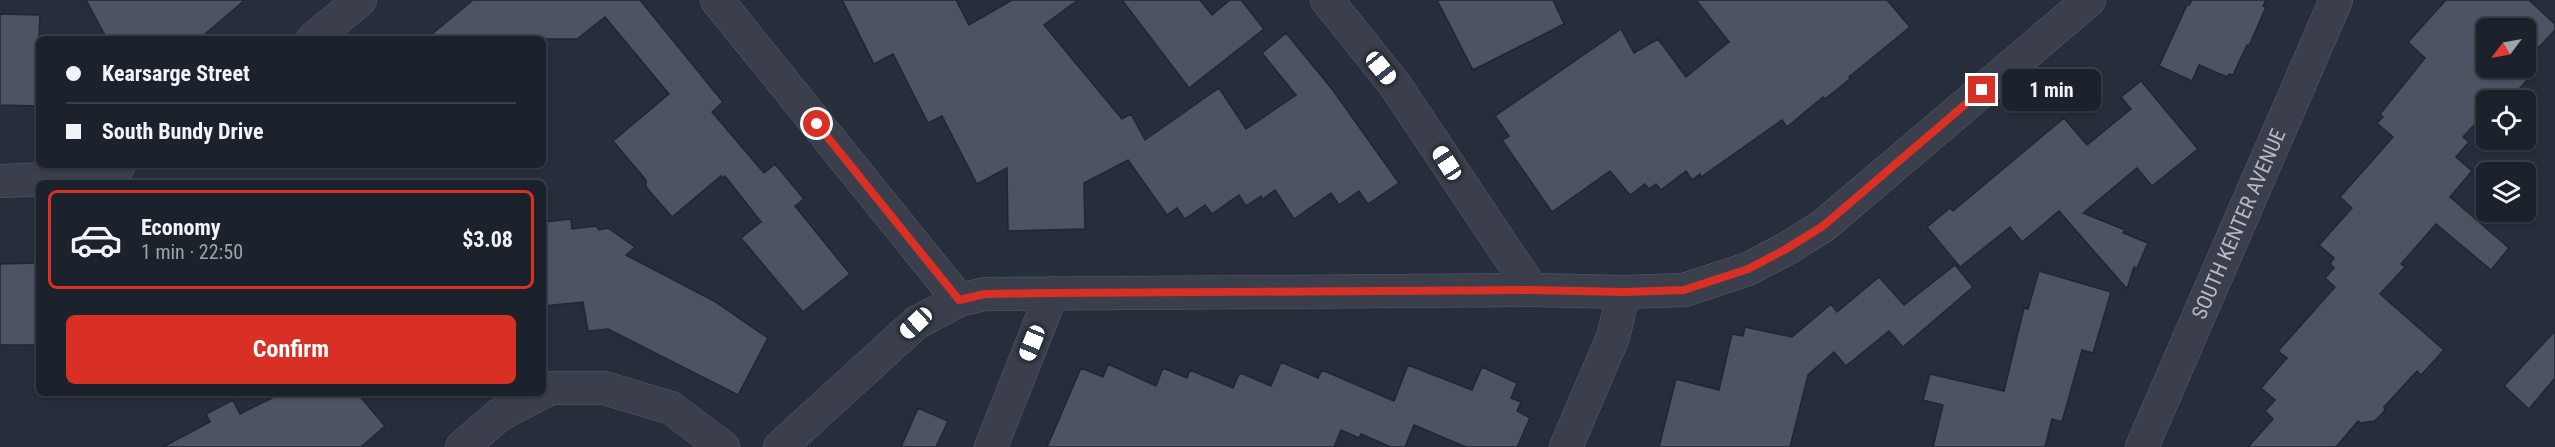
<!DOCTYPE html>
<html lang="en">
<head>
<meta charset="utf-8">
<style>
  body { margin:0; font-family:"Roboto Condensed",sans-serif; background:#252a34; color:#f1f3f6; height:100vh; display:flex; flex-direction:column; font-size:22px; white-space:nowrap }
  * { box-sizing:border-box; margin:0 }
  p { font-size:20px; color:#a0a4a9 }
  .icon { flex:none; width:33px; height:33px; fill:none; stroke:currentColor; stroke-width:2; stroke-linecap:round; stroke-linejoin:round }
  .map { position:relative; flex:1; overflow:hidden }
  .details { position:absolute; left:36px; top:180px; width:510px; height:216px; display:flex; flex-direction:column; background:#1c222c; border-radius:9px; box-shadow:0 2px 4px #0004,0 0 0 2px #3a3f48 }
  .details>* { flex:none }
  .banner { position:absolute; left:36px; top:36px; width:510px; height:132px; border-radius:9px; box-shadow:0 2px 4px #0004,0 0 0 2px #3a3f48; display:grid; align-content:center; height:132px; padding:0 30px; background:#1c222c }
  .needle { width:39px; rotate:238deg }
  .tools { position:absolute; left:2476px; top:18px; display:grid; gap:12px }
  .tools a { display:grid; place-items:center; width:60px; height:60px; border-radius:9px; background:#1c222c; box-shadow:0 2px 4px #0004,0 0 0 2px #3a3f48; font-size:30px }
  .end { position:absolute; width:27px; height:27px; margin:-14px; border:8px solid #d93025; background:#fff; box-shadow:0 0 0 3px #fff }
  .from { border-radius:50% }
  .bubble { position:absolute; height:42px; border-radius:9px; background:#1c222c; box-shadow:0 2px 4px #0004,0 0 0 2px #3a3f48; font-size:20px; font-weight:700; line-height:42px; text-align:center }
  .car { position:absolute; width:18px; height:36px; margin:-18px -9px; border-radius:8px; box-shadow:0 0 4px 2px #0007; background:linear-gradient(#fff 24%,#345 0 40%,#fff 0 76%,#345 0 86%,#fff 0) }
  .banner b { display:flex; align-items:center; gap:21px; height:57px; font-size:22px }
  .banner b+b { border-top:2px solid #3a3f48 }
  .banner i { width:15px; height:15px; background:#f1f3f6 }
  ul { padding:10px 0 0; list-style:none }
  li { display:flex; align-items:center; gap:18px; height:99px; margin:0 12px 9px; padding:0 18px; border:3px solid #3a3f48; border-radius:9px }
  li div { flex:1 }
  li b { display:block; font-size:22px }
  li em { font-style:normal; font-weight:700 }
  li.active { border-color:#d93025 }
  li>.icon { width:54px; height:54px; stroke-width:1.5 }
  .button { display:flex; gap:12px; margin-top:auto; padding:12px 30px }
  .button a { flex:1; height:69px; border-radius:9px; background:#d93025; color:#fff; font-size:24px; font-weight:700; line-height:69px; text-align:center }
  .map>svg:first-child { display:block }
  .building { fill:#4d5363; stroke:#212632; stroke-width:1.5; fill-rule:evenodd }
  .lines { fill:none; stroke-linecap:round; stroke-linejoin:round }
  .minor-casing { stroke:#585d69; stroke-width:34 }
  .tertiary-casing { stroke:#585d69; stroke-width:34 }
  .minor { stroke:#3a3f4b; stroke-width:33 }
  .tertiary { stroke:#3a3f4b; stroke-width:33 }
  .route { stroke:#d93025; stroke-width:8 }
  .labels { text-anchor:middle; stroke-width:5; stroke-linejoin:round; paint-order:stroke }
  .street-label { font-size:21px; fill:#b5bac6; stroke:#1f2430 }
</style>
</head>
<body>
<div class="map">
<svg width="2555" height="447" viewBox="0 0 2555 447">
  <rect width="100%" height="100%" fill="#262d3b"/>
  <path class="building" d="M86,0H245L199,39H107Z
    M473,0H640L723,102L712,112L764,173L775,164L804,199L795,206L850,274L803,312L741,238L761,222L725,176L722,178L721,176L672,217L646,187V180L613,141L669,94L605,17L577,39H426Z
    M842,0H956L969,25L1012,0H1078L1044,25L1122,119L1131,114L1145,140L1219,88L1246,129L1296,95L1262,53L1286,33L1332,89L1399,183L1368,204L1359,191L1339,205L1331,193L1294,219L1275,190L1263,199L1261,196L1246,206L1239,195L1212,214L1205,205L1185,219L1177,208L1167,215L1128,160L1084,183L1085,229L1008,231L1007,168L977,184L942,116L928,123L893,54L874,64Z
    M1122,0H1200L1212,15L1230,0H1241L1264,29L1189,88Z
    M1437,0H1553L1564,24L1473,70Z
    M1696,0H1887L1910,27L1849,77L1850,79L1825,99L1823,97L1787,127L1782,120L1701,177L1700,174L1692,180L1686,171L1661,190L1656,184L1649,189L1645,184L1630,195L1610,171L1552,212L1502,140L1509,136L1495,116L1621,29L1634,53L1658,39L1686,77L1729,42Z
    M2192,0H2266L2263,6L2266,7L2249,46L2247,45L2233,75L2229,74L2227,77L2199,65L2192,81L2159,66L2187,5H2189Z
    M2446,0H2529L2555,24V30L2526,61L2536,70L2512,97L2505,91L2497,100H2487V111L2463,137L2469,142L2456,157L2472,171L2450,197L2509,248L2491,270L2436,224L2401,264L2405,267L2380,294L2444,350L2421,375L2417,371L2384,407L2385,410L2375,421L2361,423L2358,421L2336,447H2248L2273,419L2265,411L2275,400L2261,388L2287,358L2278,351L2335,287L2325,278L2334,268L2330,264L2334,258L2319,245L2352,208L2340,197L2393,137L2377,123L2383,117L2380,114L2425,58L2408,42ZM2487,28H2526V68H2487Z
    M0,14L40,15L36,106L0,105Z
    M2141,81L2198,149L2152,186L2137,168L2083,213L2125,230L2123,233L2148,243L2137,268L2134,267L2127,289L2059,211L2022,242L2010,227L1960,267L1927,227L1950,208L1953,211L2064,118L2087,145L2131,109L2121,97Z
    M571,219L572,229L596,226L599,230L608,228L635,247L626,255L714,301L768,338L738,395L608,329L588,331L583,302L543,306V222Z
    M39,263V345H0V264Z
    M1955,265L1973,287L1903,347L1889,331L1846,366L1834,352L1808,375L1790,447H1659L1676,379L1719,390L1732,334L1743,336L1745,327L1792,337L1831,304L1837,312L1879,277L1904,305Z
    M2039,271L2111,292L2093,353L2082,350L2062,422L2052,419L2045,447H1933L1943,405L1923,400L1930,374L2004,391L2024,308L2028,309Z
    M2555,331V378L2529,409L2504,386Z
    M1281,362L1318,378L1322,370L1394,401L1408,365L1472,390L1482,367L1517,383L1511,398L1521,402L1517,411L1530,418L1517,447H1466L1414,425L1405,447H1391L1361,434L1359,438L1341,430L1334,447H1047L1081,368L1103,377L1108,364L1156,386L1163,368L1187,378L1190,370L1233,388L1239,374H1243L1271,386Z
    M282,393H357L385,426L361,447H163L210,422L206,414L233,400L240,414Z
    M918,408L948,421L936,447H901Z"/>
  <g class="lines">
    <defs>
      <path id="minor" d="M717,0L959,300
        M1327,0L1395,85L1532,290
        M313,39L360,0
        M0,181L47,179L110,169L119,165
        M543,392L550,388H604L671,408L723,447
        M462,447L499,415L541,393
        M780,447L916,323L959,300L985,294L1532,290L1624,292L1684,290L1748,269L1786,249L1823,226L2089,0
        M991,447L1052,293
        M1566,447L1613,337L1624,292"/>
      <g id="tertiary">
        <path id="s1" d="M2142,447L2336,0"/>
      </g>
    </defs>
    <use href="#minor" class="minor-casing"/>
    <use href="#tertiary" class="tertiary-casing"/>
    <use href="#minor" class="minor"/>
    <use href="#tertiary" class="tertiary"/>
  </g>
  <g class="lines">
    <path class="route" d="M817,124L959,300L985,294L1052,293L1532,290L1624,292L1684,290L1748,269L1786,249L1823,226L1982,90"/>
  </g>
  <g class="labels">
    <g class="street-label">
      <text dy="7" stroke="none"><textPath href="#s1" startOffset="243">SOUTH KENTER AVENUE</textPath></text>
    </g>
  </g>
</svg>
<div class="tools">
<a><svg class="needle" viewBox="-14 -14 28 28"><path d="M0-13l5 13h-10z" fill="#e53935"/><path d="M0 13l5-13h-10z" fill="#a0a4a9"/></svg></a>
<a><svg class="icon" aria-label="locate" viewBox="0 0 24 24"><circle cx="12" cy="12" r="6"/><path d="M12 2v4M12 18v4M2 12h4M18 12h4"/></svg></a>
<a><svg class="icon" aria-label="layers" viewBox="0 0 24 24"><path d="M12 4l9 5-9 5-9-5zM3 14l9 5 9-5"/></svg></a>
</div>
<i class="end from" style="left:817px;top:124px"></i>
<i class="end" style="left:1982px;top:90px"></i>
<div class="bubble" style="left:2002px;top:69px;width:99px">1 min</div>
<i class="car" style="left:1381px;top:68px;rotate:141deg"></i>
<i class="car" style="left:1447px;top:163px;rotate:327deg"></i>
<i class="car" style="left:916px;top:323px;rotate:227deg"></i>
<i class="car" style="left:1032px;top:343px;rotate:202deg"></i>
<div class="banner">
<b><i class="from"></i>Kearsarge Street</b>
<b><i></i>South Bundy Drive</b>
</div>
<section class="details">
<ul>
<li class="active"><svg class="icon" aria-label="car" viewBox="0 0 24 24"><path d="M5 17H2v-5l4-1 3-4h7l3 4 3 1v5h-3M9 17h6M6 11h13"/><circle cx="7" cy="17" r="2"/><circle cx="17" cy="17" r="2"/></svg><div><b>Economy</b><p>1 min · 22:50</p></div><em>$3.08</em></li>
</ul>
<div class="button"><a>Confirm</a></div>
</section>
</div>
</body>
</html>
